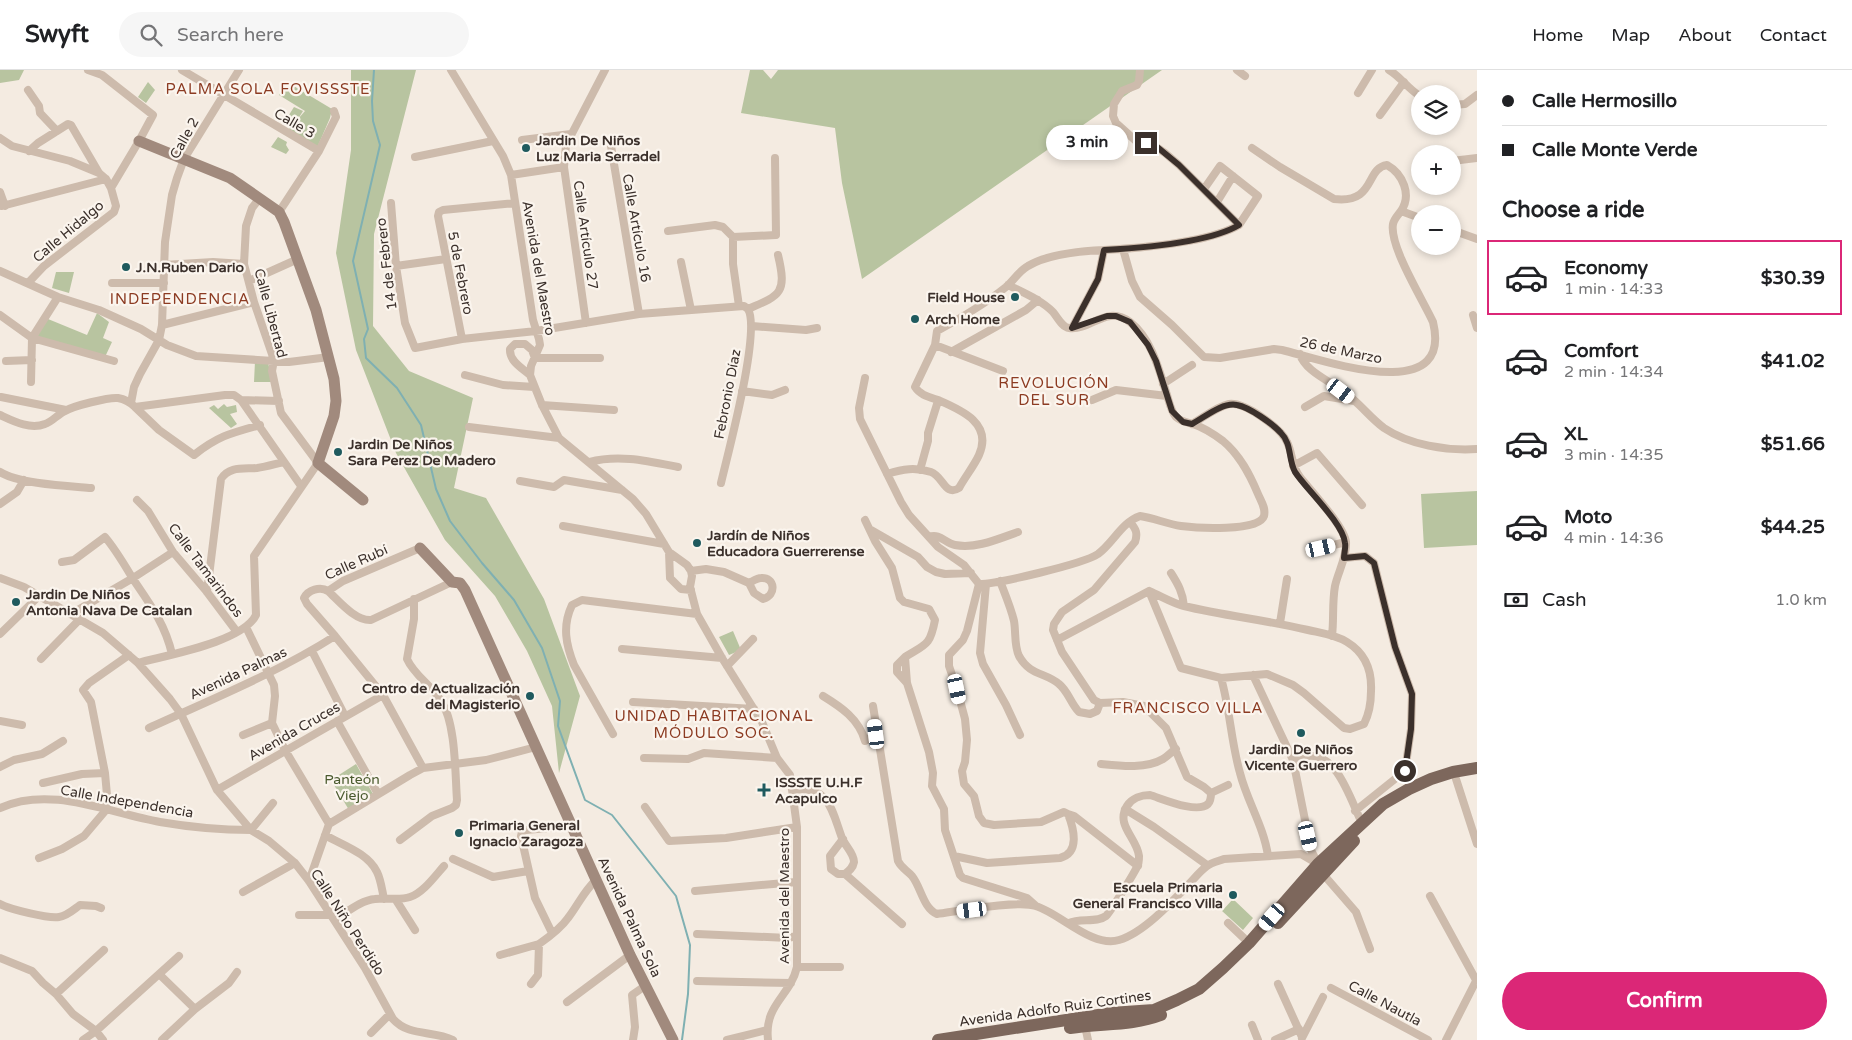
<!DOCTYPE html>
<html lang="en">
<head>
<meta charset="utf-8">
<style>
  body { margin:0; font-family:"Varela Round",sans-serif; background:#f6f6f6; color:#202124; height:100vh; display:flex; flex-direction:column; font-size:19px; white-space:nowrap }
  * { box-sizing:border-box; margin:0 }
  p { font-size:16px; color:#757577 }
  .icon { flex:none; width:28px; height:28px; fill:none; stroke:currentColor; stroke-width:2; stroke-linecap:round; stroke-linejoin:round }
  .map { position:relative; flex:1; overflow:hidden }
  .details { display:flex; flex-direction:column; background:#fff; width:375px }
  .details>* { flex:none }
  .guide { display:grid; align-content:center; height:110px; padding:0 25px; background:#fff }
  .tools { position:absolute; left:1411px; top:15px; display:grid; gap:10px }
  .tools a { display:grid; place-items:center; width:50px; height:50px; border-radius:50%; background:#fff; box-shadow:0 2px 8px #0003; font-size:25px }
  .end { position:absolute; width:22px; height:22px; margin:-11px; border:6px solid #3b302b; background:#fff; box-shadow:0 0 0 2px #fff }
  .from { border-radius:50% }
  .bubble { position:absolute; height:35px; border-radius:18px; background:#fff; box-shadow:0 2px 8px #0003; font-size:16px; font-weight:800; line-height:35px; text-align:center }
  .car { position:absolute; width:15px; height:30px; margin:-15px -8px; border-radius:6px; box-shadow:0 0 4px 1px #0007; background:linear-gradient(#fff 24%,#345 0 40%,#fff 0 76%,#345 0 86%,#fff 0) }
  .guide b { display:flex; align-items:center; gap:18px; height:48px; font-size:19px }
  .guide b+b { border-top:1px solid #e0e0e0 }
  .guide i { width:12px; height:12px; background:#202124 }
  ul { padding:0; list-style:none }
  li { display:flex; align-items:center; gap:15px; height:75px; margin:0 10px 8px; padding:0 15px; border:2px solid transparent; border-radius:0px }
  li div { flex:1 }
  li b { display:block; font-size:19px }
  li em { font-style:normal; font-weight:800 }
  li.on { border-color:#db2777 }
  li>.icon { width:45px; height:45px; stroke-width:1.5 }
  h2 { padding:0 25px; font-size:22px; line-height:60px }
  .pay { display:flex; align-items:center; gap:12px; height:55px; padding:0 25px; font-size:19px }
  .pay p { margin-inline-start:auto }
  .primary-button { display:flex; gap:10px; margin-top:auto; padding:10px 25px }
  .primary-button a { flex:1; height:58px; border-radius:30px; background:#db2777; color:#fff; font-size:20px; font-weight:800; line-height:58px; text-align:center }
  header { display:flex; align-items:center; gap:30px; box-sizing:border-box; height:70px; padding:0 25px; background:#fff; border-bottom:1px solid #e0e0e0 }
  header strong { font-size:24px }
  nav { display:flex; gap:28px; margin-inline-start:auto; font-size:18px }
  .search { width:350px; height:45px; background:#f6f6f6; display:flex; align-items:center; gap:12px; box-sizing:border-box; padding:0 18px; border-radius:28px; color:#757577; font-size:19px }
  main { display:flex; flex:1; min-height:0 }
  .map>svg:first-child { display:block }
  .green { fill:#b8c4a0 }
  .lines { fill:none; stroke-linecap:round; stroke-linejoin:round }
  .stream { stroke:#7fb0b2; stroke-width:2 }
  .street { stroke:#cdbbac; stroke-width:8 }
  .secondary { stroke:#a18a7d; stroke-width:11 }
  .primary { stroke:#7d675c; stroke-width:12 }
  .route { stroke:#3b302b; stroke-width:6 }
  .poi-dot { fill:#1f5a5e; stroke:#fbf5ee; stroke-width:2 }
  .labels { text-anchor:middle; stroke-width:4.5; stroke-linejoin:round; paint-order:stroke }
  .street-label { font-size:14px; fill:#3b302b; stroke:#fbf5ee }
  .poi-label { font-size:14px; font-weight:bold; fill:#3b302b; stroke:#fbf5ee; text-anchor:start }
  .park-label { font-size:14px; fill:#4a5a2e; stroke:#fbf5ee }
  .neighbourhood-label { font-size:15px; letter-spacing:1px; fill:#8c3b22; stroke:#fbf5ee }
</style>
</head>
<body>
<header>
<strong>Swyft</strong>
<div class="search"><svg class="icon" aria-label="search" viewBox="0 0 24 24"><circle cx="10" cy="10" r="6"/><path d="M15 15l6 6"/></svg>Search here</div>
<nav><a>Home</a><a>Map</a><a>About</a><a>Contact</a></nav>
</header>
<main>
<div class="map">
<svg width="1477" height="970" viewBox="0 0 1477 970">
  <rect width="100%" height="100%" fill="#f4ebe1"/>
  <path class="green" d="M0,0H24L19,10L0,13Z
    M351,0H416L374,164L373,256L409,301L473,328L454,418L486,428L544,529L580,626L559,703L552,636L527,581L495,526L445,470L396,383L356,280L336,183L351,80Z
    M750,0H763L771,9L778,0H1162L862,209L842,113L835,58L741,43Z
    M148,12L155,20L146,33L138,27Z
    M287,12L332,39L330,48L317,78L289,59L295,52L287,48L294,37L303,41L298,49L305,41L279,25Z
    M278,67L287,72L286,75L289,80L286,84L271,77Z
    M56,202H74L69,223L52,218Z
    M97,243L109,252L103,268L112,272L105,287L36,267L48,249L87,265Z
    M255,291L268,292L272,312H254Z
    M224,334L227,337L236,335L237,342L230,344L237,354L231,358L209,338L214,335L218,339Z
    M1477,421V475L1424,478L1421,424Z
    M733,561L741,580L729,585L719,567Z
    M356,694L373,724L349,740L331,710Z
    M1233,829L1253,848L1243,860L1222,841Z"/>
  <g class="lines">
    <path class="stream" d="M374,0L372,31L373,51L380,75L353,191L368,259L364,269L366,288L397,318L421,355L436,419L450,451L482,493L514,530L542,578L560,631L558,656L585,730L612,745L676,826L690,875L688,924L682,970"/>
    <path class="street" d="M88,0L102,5L153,45L139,71L111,118
      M182,0L319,81
      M451,0L503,86L511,105L533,250L539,269L540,275L531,296L530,305L542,335L559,368L633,429L646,444L669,482L687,495L691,501L692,506L690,517L697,544L722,588L762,652L777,688L790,705L797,757V897C790,927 764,934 768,970
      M1237,0L1245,6
      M1389,0C1401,7 1408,19 1420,26
      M28,20L39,36L40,43L57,61
      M1358,23L1372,0
      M1452,35L1465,34L1477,25
      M1380,45L1404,12
      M0,68L12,76L70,91L99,103
      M522,70L571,64
      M611,76L639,244
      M1252,78L1280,97L1334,129C1376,134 1365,98 1387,95C1403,104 1412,125 1401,141
      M415,87L493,71
      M1452,91L1477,88
      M511,105L564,97
      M1204,119L1220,96L1258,126L1239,155
      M0,122L5,136
      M1217,132L1233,106
      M391,133L396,196L405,253L415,278L462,269L536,261L639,244L744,236L748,239
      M2,136L106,109
      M279,142L319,81L336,47L334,41
      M1452,160L1477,169
      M668,161L715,155L723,157L733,167V194L739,236
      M733,167L776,165L775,88
      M1123,179L1132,211L1140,227L1172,255L1204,287L1220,288L1274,279L1282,280C1320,289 1454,338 1433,252C1423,230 1389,176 1393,154C1394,149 1398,145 1401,141L1420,148
      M681,192L691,240
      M164,195L213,192L244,194
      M396,196L446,189
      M0,201L58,227L99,240L141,259L167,275L196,286L289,292L329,287
      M249,211L298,189
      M28,213L44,196L114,142L116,136L111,118L106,109L99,103L71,55L68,54L38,73L29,81
      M112,213H164
      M748,239C781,225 787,223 778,185
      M0,245L32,268L114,291
      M1473,245L1477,258
      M586,253L564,97L566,75L605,0
      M162,255L254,232
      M752,256L806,260L817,258
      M1072,258L1098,209L1104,180C1140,178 1208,173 1239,155L1179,95L1165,83L1152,74L1136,71L1116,53L1113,46L1114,34L1122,21L1137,15L1139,11L1140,0
      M462,269L438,146L439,142L443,140L515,133
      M935,275L1003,301
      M951,282L1026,240L1038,230
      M1300,284C1304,299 1325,309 1337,317C1343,322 1350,326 1355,331C1365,340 1373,350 1384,358C1409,375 1447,381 1477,379
      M6,291L32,290
      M465,305L503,315L534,317
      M530,305C522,298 509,291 510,279L515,274H525L532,280L535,288H600
      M865,308L859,338L860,349L901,432L909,445L938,477L964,495L979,514
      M31,312L32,268L58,227
      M1163,314L1192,295
      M742,321L772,325L785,320
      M1,327L66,340
      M241,330L301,416
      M1092,330L1116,320L1167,326
      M131,333L134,317L140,304L159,270L162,255L165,172L172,125L177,108L184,89L239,0
      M542,335L614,340
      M135,337L159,360L194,385C218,366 231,363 260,355
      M1305,337L1324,326L1354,331
      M0,345C13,351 30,360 45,354C52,352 58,344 65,341C73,336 109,327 118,328C124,329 131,333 135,337L225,325H234L241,330L279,331
      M1192,354C1203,348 1216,337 1229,334C1245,332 1281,358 1287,372C1293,384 1291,396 1300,407C1311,421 1344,456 1346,472C1347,487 1338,502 1335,516C1332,533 1334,549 1332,566
      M469,357L559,368
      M589,392C619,384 648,391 678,397
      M1293,396L1317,383L1362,435
      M920,400L928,371V363L938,331
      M0,402C19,414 67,416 91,418
      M887,404C903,399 915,397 931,402C943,406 945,427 959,418C965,407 974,396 979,385C993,353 961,340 938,330C929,327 920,325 915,317L935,275L937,261C961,248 985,234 1006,217C1014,210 1019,201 1028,196C1048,184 1082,181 1104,180
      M520,411L554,417L564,410L622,420
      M721,413C728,383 761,261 748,239
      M137,430L148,441L173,482L207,522L237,562
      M0,434L17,422L24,410
      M865,450L875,471L892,498L900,528L904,532L929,539L935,550C930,576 926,574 905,587L907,613L929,682L933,703L932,716L944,739L945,760L960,805L963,808L1027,828L1036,836
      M1130,452C1136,459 1138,463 1135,472L1094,520L1062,542L1054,554L1053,560L1062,582L1094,630L1100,633L1123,632L1144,636L1166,658L1187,707L1204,717L1211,723
      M563,456L664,474
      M871,460L918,487L927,497L936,502L945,504L971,503
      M929,467C940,463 945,473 955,475C976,479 998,469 1018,462
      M420,478L343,511L328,521C320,516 308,520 304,528L307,534L335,566L383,625L423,698
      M1321,478L1346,472
      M669,482L670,508L681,519L691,520
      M1344,488L1365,486L1374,493L1395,577L1412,624L1411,659L1405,701L1355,741
      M62,492L74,490L105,467C116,480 124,494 133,509C150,534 165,554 172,584
      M691,501L706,499L724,502L749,513L754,523L763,529C777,525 775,507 761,508C757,508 753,511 749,513
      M1171,503C1178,514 1183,523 1184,536
      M0,508L24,517L103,563L138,593L170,629L181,644L217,720L251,760L269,771L295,793L309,811L365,898L393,949C409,967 433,960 453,970
      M1000,511C1005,524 1011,538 1014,551C1016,562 1014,576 1019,586C1030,606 1045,602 1059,614C1068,621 1071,634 1079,642L1090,644L1097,641L1100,633
      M979,514C997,514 1083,494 1098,484C1113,473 1122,452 1140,446C1154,448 1167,454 1181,456C1196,458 1259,462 1264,446C1266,438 1261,431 1258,424C1250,405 1240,385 1223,371C1215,365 1202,357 1193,354C1186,352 1182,352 1176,347C1170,340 1169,330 1166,322C1159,299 1151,268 1130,252C1106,234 1091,261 1069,258C1062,257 1058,248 1053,242C1041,230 1024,223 1008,215
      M986,514L980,583L983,594L1006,635L1020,665
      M328,521C339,531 355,551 371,550L452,512
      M207,522L221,409C229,396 243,399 257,398C266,397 275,394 284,392
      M71,544L133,508L173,482
      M1280,553L1287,509
      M246,557L274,615L275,626L272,653L285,680L329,754
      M0,564L39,526
      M1057,570L1149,521C1161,526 1172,533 1184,536C1225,546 1267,550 1308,560C1321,563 1336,565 1347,572C1365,583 1372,601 1371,621C1371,632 1369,644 1364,654L1350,659L1344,658L1304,623L1293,615L1267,604L1221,608L1181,598L1149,521
      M622,579L722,588
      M312,581L345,646
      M905,587L897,595V602L907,613
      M41,589L80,549
      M138,593C167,585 243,572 256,545L254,486L318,393L281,343L272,301L274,290L254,232L244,194L246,156L252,138L259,129
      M727,596L753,569
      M1253,605L1293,690L1311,780L1323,804L1356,842L1370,879
      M1221,608C1230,639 1231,672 1240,703C1247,731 1264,757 1268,786
      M823,626C841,637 859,649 865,671L877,664
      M633,632L754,639
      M873,636L898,791C902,799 907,800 912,806C921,817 923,838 937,844C959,841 1018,830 1036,836C1061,844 1092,878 1119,870C1143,863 1171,833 1188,815C1194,809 1200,801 1207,796C1211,793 1219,791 1224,789L1301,784L1318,794
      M0,651L22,655
      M337,651L378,724
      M149,658C212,629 277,603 335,566
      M613,664L574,595C566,575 562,556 572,535L582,530L697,544
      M243,665L272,653
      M644,688L688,689L704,683L777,688
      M1293,690C1297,688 1303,686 1308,686C1338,683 1351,732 1362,753
      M1101,694C1121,696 1146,699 1163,689C1168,686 1171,682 1176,679
      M0,697L14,690L42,684L63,671
      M1456,709L1477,774
      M43,713L82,704L105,703
      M217,720L383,625
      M793,720C829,714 832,741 842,768C845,776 854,783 854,792C853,798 849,801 845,804
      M1211,723L1228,715
      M645,737L669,771L726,768L797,757
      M0,738C51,715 108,743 160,752C189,757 221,760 251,760
      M1125,739L1154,757L1207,795
      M1068,744L1074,746L1138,796
      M251,760L273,733
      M325,765C342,775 368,783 377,802C381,810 382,820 384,829
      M843,769L830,786L831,799L838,804H845L902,854
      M400,770L432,746L452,738L456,735L457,730C455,703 456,653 441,631C432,616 414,605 407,589L414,549V529
      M954,786L987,793L1060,788C1080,783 1074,759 1068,744L1064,742L1041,752L994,755L984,753L979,746L974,726L964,714L962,701L965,692L967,670L965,649L957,619L949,596V585L963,570L967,561L979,514
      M39,788L62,779L84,766L106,740L107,725L105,703L91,632L83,620L89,613L129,585
      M453,789L493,807L528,801
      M309,811L329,754L410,705L423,698L486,690L536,677
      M695,821L796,812
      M243,822L295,793
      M1430,826L1476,910
      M396,830L415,860
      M0,834C9,839 49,849 59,847C67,846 73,840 80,835L96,836L101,838
      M299,845H331
      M334,850C346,843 361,830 375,829C387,827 398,831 410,827C423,823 435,806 444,796
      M1069,853C1080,848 1097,853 1106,846C1111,841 1133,805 1137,797C1139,794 1139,789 1139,786C1137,768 1115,755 1127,736C1132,728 1142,725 1150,725C1163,729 1197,744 1208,734C1211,731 1211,727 1211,723
      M1228,853L1249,873
      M552,863L535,828L521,766L522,762L526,760L571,756
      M697,864L788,868L796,866
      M500,885L539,874C549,867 561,858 568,848C578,835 584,821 596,810
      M0,888L32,901L43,913L56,924L73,944L96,961L103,970
      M797,897H840
      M159,904L195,939
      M697,911L791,913
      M531,914L538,905L539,874
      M1278,914L1302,967
      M1331,918L1428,970
      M56,924L104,880
      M567,932L630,885
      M1252,955L1258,970
      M1085,956L1088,970
      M371,963L390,944
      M1302,968L1323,927
      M83,970L96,961L179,886
      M162,970L195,939L229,913L237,902
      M633,970L635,957L632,925L645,916
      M727,970L767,960
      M1275,970L1299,959
      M1446,970L1477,909"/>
    <path class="secondary" d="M139,71L230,108L279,142L284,152L316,240L334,309L336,331L334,346L318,393L363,430
      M420,478L452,512L460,513L465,520L630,885L673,970"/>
    <path class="primary" d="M1278,853L1354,771
      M1070,958C1101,953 1132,956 1161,945
      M938,970L1111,943L1154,940L1177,930L1199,919L1223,898L1249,873L1318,794L1383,734L1409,719L1431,709L1453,702L1477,698"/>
  </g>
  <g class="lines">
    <path class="route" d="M1146,73L1156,76L1179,95L1239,155C1209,173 1140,178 1104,180L1098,209L1072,258L1107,246H1116L1130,252L1148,275L1156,291L1172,341L1183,352L1192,354C1205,347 1222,332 1237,335C1249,337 1273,354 1281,363C1292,374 1288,389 1295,402C1306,419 1343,453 1345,473C1346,477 1344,483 1344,488L1365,486L1374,493L1395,577L1412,624L1411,659L1405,701"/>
  </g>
  <g class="poi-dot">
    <circle cx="526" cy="78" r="5"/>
    <circle cx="126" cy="197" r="5"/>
    <circle cx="1015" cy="227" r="5"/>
    <circle cx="915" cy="249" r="5"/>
    <circle cx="338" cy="382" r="5"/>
    <circle cx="697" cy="473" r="5"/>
    <circle cx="16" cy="532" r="5"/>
    <circle cx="530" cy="626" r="5"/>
    <circle cx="1301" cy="663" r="5"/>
    <path d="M761.5 712.5h5v5h5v5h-5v5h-5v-5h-5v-5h5z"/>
    <circle cx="459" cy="763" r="5"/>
    <circle cx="1233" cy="825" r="5"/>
  </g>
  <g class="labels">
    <g class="street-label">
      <text transform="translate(295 53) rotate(30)" y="5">Calle 3</text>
      <text transform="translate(184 68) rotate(-61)" y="5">Calle 2</text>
      <text transform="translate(637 158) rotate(80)" y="5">Calle Artículo 16</text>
      <text transform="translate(68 161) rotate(-40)" y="5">Calle Hidalgo</text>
      <text transform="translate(586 165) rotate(82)" y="5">Calle Artículo 27</text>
      <text transform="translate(386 194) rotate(-97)" y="5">14 de Febrero</text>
      <text transform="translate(539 198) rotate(80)" y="5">Avenida del Maestro</text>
      <text transform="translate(461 203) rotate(79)" y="5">5 de Febrero</text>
      <text transform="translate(271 243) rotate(75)" y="5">Calle Libertad</text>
      <text transform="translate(1341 280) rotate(12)" y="5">26 de Marzo</text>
      <text transform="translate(727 324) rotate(-79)" y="5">Febronio Díaz</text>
      <text transform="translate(356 492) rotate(-24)" y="5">Calle Rubí</text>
      <text transform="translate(206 500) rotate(53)" y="5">Calle Tamarindos</text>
      <text transform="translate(238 603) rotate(-25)" y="5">Avenida Palmas</text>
      <text transform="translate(294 661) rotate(-30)" y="5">Avenida Cruces</text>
      <text transform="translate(127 731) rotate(10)" y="5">Calle Independencia</text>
      <text transform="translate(784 826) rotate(-90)" y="5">Avenida del Maestro</text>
      <text transform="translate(630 847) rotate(65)" y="5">Avenida Palma Sola</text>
      <text transform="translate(348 852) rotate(57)" y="5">Calle Niño Perdido</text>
      <text transform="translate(1385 933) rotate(28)" y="5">Calle Nautla</text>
      <text transform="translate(1055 938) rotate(-8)" y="5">Avenida Adolfo Ruiz Cortines</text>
    </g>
    <g class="poi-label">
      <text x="536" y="75">Jardin De Niños<tspan x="536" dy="16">Luz Maria Serradel</tspan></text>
      <text x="136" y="202">J.N.Ruben Dario</text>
      <text x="1005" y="232" text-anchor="end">Field House</text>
      <text x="925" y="254">Arch Home</text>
      <text x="348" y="379">Jardin De Niños<tspan x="348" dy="16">Sara Perez De Madero</tspan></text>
      <text x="707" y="470">Jardín de Niños<tspan x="707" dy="16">Educadora Guerrerense</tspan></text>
      <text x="26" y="529">Jardin De Niños<tspan x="26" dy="16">Antonia Nava De Catalan</tspan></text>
      <text x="520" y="623" text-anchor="end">Centro de Actualización<tspan x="520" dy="16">del Magisterio</tspan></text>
      <text x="1301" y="684" text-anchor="middle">Jardin De Niños<tspan x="1301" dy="16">Vicente Guerrero</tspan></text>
      <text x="775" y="717">ISSSTE U.H.F<tspan x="775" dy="16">Acapulco</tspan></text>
      <text x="469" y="760">Primaria General<tspan x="469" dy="16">Ignacio Zaragoza</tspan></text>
      <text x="1223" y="822" text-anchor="end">Escuela Primaria<tspan x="1223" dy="16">General Francisco Villa</tspan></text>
    </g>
    <g class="park-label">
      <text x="352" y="714">Panteón<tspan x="352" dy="16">Viejo</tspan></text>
    </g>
    <g class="neighbourhood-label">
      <text x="268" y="24">PALMA SOLA FOVISSSTE</text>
      <text x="180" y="234">INDEPENDENCIA</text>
      <text x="1054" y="318">REVOLUCIÓN<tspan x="1054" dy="17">DEL SUR</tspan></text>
      <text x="1188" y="643">FRANCISCO VILLA</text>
      <text x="714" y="651">UNIDAD HABITACIONAL<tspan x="714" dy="17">MÓDULO SOC.</tspan></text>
    </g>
  </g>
</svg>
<div class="tools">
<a><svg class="icon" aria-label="layers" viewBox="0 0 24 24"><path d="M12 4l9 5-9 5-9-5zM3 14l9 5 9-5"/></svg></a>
<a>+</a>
<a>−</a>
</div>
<i class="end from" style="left:1405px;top:701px"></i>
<i class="end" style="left:1146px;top:73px"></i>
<div class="bubble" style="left:1046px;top:55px;width:82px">3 min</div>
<i class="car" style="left:1341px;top:321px;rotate:127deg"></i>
<i class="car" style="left:1321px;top:478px;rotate:77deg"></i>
<i class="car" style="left:957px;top:619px;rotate:168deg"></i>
<i class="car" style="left:876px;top:664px;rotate:353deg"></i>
<i class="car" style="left:1308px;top:766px;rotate:167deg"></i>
<i class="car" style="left:972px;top:840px;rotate:263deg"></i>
<i class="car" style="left:1272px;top:847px;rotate:221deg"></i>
</div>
<section class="details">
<div class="guide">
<b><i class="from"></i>Calle Hermosillo</b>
<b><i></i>Calle Monte Verde</b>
</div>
<h2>Choose a ride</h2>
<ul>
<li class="on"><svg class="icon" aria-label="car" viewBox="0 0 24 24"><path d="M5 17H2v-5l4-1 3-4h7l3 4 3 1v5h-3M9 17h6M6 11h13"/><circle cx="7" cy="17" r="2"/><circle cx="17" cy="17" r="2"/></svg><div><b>Economy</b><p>1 min · 14:33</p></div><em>$30.39</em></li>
<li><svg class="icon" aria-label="car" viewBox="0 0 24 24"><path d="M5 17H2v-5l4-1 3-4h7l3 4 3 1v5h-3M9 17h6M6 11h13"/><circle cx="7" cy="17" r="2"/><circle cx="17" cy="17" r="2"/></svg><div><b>Comfort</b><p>2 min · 14:34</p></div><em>$41.02</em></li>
<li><svg class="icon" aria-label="car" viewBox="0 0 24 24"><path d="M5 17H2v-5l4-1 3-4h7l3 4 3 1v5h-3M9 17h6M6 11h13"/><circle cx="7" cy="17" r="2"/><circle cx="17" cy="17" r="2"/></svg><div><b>XL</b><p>3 min · 14:35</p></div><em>$51.66</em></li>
<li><svg class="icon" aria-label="car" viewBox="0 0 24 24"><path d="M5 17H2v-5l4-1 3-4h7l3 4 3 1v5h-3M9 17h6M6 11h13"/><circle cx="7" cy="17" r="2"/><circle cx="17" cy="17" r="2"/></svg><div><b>Moto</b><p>4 min · 14:36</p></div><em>$44.25</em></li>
</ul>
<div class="pay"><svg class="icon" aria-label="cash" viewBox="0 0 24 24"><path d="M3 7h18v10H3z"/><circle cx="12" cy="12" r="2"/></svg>Cash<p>1.0 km</p></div>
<div class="primary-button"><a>Confirm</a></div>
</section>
</main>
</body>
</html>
